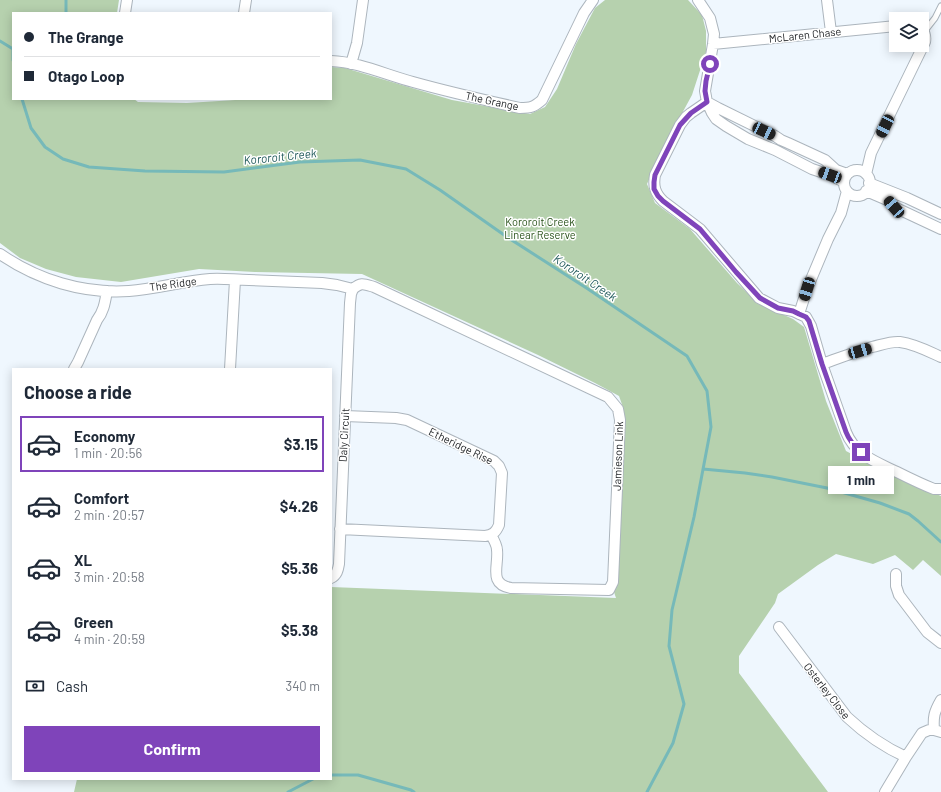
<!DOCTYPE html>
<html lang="en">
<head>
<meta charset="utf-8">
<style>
  body { margin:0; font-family:Barlow,sans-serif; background:#f6f6f7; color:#1f2937; height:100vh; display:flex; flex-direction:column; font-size:15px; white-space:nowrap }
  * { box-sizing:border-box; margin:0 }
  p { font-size:13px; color:#747a83 }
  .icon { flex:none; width:22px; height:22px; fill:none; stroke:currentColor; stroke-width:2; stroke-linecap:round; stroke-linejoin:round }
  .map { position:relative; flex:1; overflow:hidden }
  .sheet { position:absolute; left:12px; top:368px; width:320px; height:412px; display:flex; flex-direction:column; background:#fff; border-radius:0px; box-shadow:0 2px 10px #0003 }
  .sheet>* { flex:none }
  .guide { position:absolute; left:12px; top:12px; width:320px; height:88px; border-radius:0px; box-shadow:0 2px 10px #0003; display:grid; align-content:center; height:88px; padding:0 12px; background:#fff }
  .tools { position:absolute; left:889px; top:12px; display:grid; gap:8px }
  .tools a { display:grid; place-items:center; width:40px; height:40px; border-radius:0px; background:#fff; box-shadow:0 2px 10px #0003; font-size:20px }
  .end { position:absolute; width:18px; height:18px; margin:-9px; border:5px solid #7f44ba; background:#fff; box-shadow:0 0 0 2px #fff }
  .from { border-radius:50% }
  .bubble { position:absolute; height:28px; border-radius:0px; background:#fff; box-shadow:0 2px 10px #0003; font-size:13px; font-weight:700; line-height:28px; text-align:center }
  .car { position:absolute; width:12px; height:24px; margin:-12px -6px; border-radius:5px; box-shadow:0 0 3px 1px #0007; background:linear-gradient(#222 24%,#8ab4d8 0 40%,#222 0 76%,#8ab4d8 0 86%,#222 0) }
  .guide b { display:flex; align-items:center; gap:14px; height:38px; font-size:15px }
  .guide b+b { border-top:1px solid #e0e1e3 }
  .guide i { width:10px; height:10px; background:#1f2937 }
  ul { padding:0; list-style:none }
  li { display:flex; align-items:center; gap:12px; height:56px; margin:0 8px 6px; padding:0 4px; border:2px solid transparent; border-radius:0px }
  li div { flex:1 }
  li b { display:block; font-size:15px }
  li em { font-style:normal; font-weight:700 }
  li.on { border-color:#7f44ba }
  li>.icon { width:36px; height:36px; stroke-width:1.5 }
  h2 { padding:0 12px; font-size:18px; line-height:48px }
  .pay { display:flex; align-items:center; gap:10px; height:44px; padding:0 12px; font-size:15px }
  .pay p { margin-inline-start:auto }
  .primary-button { display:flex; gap:8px; margin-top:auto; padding:8px 12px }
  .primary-button a { flex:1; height:46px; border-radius:0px; background:#7f44ba; color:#fff; font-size:16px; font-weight:700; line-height:46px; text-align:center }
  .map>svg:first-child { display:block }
  .green { fill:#b6d1ae }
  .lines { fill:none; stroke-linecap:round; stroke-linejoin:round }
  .stream { stroke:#76b9b9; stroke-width:3 }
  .lane-casing { stroke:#acb5bd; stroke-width:7 }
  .street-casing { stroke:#acb5bd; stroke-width:12 }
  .lane { stroke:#fff; stroke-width:5 }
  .street { stroke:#fff; stroke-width:10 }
  .route { stroke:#7f44ba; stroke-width:5 }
  .labels { text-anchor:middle; stroke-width:3; stroke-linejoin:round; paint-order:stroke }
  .street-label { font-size:11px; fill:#1e2124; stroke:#fff }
  .park-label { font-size:11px; fill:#285119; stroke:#fff }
  .water-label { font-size:12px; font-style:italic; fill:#215a5b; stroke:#fff }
</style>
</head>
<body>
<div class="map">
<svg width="941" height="792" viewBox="0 0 941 792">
  <rect width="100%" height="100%" fill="#eff7fe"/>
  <path class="green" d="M0,0H119L117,13H13V99H134L138,102L187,103L251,99H331V67L345,68L452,100L530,114L545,107L557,89L576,44L595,8L605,0H688L702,15L706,31V52L692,95L661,152L647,184L655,203L690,229L737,283L759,304L793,319L804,327L826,401L846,451L895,477L941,496V576L923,560L913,570L895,555L873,564L836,554L818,565L778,594L775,603L739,656V673L828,792H74L77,779H331V587L616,598L614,592L621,503L624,410L619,396L595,383L538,355L362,274L255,272L199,269L121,282L76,277L46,269L20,258L0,243Z"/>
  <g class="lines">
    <path class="stream" d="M66,13V0
      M0,41L13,49
      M13,49V60
      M22,99L31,128L45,147L63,159L89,167L145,171L224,172L300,162L360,160L406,169L440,190L507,237L588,289L687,356L707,391L711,427L694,517L672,610L669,646L684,704L673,743L647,792
      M703,469L745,473L772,477L827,488L880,503L909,514L918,521L941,542
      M331,775H358L411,790L414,792
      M288,792L313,779"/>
    <defs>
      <path id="lane" d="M924,32L935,18L941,6"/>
      <path id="street" d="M698,0L710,18L714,34L713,44L705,91L707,102L712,113L716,119L726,126L748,139L775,150L812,169L830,175L844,182
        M827,0L831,32
        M125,13L127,0
        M244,13L246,0
        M713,44L896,26
        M331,61C359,62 386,75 413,82C449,92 484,100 520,108C531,108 534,107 542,100L584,13L593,0
        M351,64L357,43L363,0
        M707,102L691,113L686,117L680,125L655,175C653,186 655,193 663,201L700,229L759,298L778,308L793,311L806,317L811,326L822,364L846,432C855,455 876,462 897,472C909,478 921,484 934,489H941
        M707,102L718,108L775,136L781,140L788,143L825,160L836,170L847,174
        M844 183a13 13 0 1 1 26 0a13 13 0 1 1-26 0Z
        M866,174L871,153L925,42C926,37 925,33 922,29
        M869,183L907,198L941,214
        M866,191L887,200L894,207L941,229
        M0,254C38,280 83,294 129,291C156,289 183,281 210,279C223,278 236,280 249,280C274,281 298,282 322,283L337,285L353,289
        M353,289C361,282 364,284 374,287L608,397L618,409L620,420L613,582L609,590L511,588C488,584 499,566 497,550C497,545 494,540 491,535
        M799,314L807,289L828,239L841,213L847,191
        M822,364C839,358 855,352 872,347C881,345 891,341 900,342C915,344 928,351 941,357
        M74,369L78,362L97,320C104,311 105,302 107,291
        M230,369L235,280
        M340,529L485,536C493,535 496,532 499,525L502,473L499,466L494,461L407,420L396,418L345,416
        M896,574V586L899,595L927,632L941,643
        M331,578C337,575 338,570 339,564L350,303L351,294L353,289
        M779,627L847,717C864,733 884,747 906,757
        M934,730C933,717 934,712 941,700
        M885,792L906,757L922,733L929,730H934L941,732"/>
    </defs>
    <use href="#lane" class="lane-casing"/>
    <use href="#street" class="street-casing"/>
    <use href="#lane" class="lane"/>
    <use href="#street" class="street"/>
  </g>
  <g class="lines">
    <path class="route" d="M710,64L706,81L705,91L707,102L691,113L680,125L655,175L654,182V189L658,196L663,201L700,229L736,272L760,298L778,308L793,311L799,314L806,317L809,321L822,364L846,432C849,440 854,446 861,452"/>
  </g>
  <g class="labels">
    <g class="street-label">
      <text transform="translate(805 35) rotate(-6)" y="4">McLaren Chase</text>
      <text transform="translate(492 101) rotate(12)" y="4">The Grange</text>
      <text transform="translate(173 284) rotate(-8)" y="4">The Ridge</text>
      <text transform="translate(344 435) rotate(-87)" y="4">Daly Circuit</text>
      <text transform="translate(461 446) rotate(26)" y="4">Etheridge Rise</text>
      <text transform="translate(618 456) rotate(-88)" y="4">Jamieson Link</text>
      <text transform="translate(827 691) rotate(52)" y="4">Osterley Close</text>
    </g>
    <g class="park-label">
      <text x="540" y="226">Kororoit Creek<tspan x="540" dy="13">Linear Reserve</tspan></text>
    </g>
    <g class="water-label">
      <text transform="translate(280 157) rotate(-6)" y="4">Kororoit Creek</text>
      <text transform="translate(585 278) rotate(34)" y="4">Kororoit Creek</text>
    </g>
  </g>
</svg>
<div class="tools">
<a><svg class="icon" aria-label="layers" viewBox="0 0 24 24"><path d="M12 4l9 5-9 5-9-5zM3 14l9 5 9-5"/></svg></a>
</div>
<i class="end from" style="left:710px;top:64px"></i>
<i class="end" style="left:861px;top:452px"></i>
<div class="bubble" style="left:828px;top:466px;width:66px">1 min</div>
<i class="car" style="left:885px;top:126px;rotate:206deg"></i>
<i class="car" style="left:764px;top:131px;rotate:115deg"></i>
<i class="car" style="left:830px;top:175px;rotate:290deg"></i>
<i class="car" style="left:894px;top:207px;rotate:319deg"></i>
<i class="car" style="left:807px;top:289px;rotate:197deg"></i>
<i class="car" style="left:860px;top:351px;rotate:74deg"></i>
<div class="guide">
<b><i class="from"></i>The Grange</b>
<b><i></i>Otago Loop</b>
</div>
<section class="sheet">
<h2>Choose a ride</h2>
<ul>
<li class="on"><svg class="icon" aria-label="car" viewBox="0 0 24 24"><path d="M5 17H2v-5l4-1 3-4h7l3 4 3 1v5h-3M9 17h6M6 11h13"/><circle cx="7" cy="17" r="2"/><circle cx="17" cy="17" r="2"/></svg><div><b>Economy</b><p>1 min · 20:56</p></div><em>$3.15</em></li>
<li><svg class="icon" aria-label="car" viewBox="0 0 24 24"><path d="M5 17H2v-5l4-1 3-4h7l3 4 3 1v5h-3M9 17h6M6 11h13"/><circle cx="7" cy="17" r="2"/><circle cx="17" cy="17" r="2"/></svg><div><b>Comfort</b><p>2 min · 20:57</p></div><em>$4.26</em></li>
<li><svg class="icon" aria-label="car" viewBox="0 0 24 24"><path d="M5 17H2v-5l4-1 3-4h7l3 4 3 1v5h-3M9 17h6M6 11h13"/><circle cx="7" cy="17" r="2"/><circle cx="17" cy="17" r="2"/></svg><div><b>XL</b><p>3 min · 20:58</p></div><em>$5.36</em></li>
<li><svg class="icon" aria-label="car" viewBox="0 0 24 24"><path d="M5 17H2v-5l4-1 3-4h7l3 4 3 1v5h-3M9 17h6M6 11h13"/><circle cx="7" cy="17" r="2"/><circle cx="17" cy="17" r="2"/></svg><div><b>Green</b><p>4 min · 20:59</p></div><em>$5.38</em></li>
</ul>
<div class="pay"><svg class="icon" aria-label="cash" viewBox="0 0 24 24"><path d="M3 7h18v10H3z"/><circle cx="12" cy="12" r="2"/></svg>Cash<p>340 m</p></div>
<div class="primary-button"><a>Confirm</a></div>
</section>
</div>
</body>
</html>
